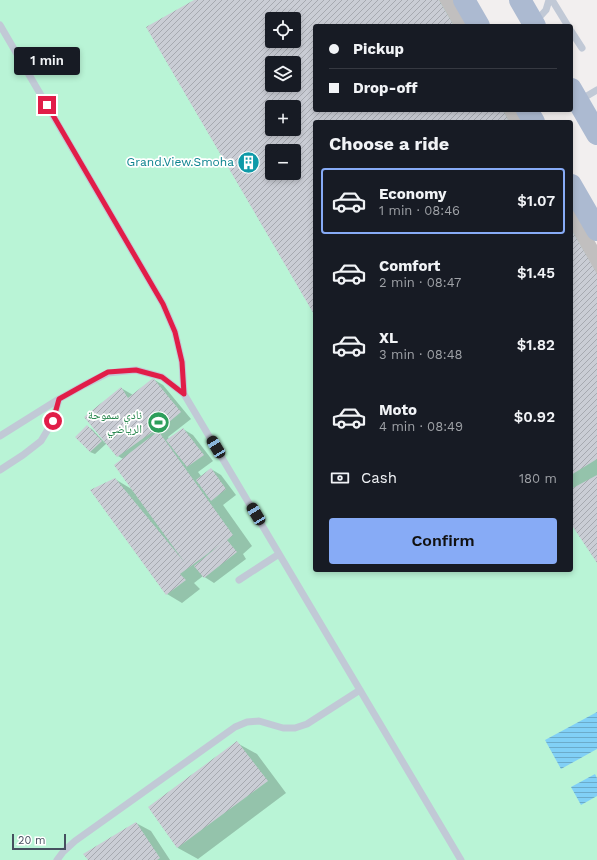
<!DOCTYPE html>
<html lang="en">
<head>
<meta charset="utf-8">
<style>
  body { margin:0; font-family:"Work Sans","Noto Naskh Arabic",sans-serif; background:#20242c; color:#f1f3f6; height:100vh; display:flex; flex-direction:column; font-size:15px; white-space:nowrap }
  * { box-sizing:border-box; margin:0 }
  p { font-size:13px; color:#9ea1a6 }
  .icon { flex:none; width:22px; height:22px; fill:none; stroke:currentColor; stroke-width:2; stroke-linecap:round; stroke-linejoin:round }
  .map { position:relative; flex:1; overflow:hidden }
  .drawer { position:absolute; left:313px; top:120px; width:260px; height:452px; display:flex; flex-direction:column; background:#171b24; border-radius:4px; box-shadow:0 2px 6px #0003 }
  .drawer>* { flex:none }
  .hud { position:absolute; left:313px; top:24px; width:260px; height:88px; border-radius:4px; box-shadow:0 2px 6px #0003; display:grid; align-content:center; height:88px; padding:0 16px; background:#171b24 }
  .controls { position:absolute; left:265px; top:12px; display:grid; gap:8px }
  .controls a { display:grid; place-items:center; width:36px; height:36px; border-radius:4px; background:#171b24; box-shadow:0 2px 6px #0003; font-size:20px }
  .scale { position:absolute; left:12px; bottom:10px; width:54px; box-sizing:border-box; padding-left:4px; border:2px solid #45505f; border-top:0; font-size:11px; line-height:14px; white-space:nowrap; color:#45505f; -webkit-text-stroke:3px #fff; paint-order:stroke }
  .end { position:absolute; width:18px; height:18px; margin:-9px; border:5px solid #e11d48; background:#fff; box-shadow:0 0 0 2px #fff }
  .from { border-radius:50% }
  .bubble { position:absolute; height:28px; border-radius:4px; background:#171b24; box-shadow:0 2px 6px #0003; font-size:13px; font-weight:600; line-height:28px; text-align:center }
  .car { position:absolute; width:12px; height:24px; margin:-12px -6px; border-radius:5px; box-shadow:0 0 3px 1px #0007; background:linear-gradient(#222 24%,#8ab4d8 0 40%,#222 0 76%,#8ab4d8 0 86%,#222 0) }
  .hud b { display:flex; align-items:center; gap:14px; height:38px; font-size:15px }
  .hud b+b { border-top:1px solid #363941 }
  .hud i { width:10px; height:10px; background:#f1f3f6 }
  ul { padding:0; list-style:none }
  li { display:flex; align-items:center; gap:12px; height:66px; margin:0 8px 6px; padding:0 8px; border:2px solid transparent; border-radius:4px }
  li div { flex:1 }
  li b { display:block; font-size:15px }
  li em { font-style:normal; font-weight:600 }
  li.current { border-color:#87abf6 }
  li>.icon { width:36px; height:36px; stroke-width:1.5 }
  h2 { padding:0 16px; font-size:18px; line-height:48px }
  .pay { display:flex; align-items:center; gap:10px; height:44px; padding:0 16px; font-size:15px }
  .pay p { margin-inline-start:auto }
  .button { display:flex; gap:8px; margin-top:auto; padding:8px 16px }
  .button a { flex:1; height:46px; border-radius:4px; background:#87abf6; color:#111; font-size:16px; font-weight:600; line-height:46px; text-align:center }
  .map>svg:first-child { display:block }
  .pitch { fill:#b9f4d6; fill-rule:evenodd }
  .water { fill:url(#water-rules) }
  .shadow { fill:#0003; fill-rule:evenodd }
  .building { fill:url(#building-hatch); fill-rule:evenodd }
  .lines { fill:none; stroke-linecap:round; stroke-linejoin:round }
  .lane { stroke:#c1c9d6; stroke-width:7 }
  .primary { stroke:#acbad1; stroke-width:22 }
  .route { stroke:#e11d48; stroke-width:5 }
  .labels { text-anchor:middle; stroke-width:3.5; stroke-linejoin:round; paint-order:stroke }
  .culture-label { font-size:12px; fill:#0d838f; stroke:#fff; text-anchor:end }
  .leisure-label { font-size:12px; fill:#27864d; stroke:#fff; text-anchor:end }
</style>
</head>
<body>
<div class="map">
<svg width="597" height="860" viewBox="0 0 597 860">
  <defs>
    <pattern id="water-rules" width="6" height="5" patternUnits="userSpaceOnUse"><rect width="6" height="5" fill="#81d0f6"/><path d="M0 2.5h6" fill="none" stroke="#6babca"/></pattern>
    <pattern id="building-hatch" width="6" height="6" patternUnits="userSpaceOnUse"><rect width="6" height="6" fill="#cacdd5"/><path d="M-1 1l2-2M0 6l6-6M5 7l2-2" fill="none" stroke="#a6a9b0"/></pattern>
  </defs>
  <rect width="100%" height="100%" fill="#f2efef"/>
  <path class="pitch" d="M0,0H439L454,26H315V110H503L509,122H315V570H571V229L597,275V860H0ZM272,19H294V41H272ZM272,63H294V85H272ZM272,107H294V129H272ZM272,151H294V173H272Z"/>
  <path class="water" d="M597,712V749L561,769L545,740Z
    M595,774L597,778V796L581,805L571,787Z"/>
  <path class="shadow" d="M196,0H457L471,26H315V110H520L527,122H315V314ZM272,19H294V41H272ZM272,63H294V85H272ZM272,107H294V129H272ZM272,151H294V173H272Z
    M571,199L597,245V561L571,522Z
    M153,379L163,385L191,419L168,437L169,439L183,429L193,435L213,461L198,472L201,476L211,469L221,475L236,495L223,505L252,546L243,554L246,559L214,583L203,576L194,583L200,589L182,603L167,594L115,479L133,490L123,459L118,456L107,443L95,454L90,452L87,427L92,429L105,443L106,442L121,388L133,395Z
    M237,743L257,754L286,793L198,859L178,848L150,807Z
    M136,823L151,831L170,860H89Z"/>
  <path class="building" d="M194,0H439L454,26H315V110H503L509,122H315V316L146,27ZM272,19H294V41H272ZM272,63H294V85H272ZM272,107H294V129H272ZM272,151H294V173H272Z
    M571,229L597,274V459L571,475Z
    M153,378L181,412L157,432L155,430L117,457L84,417L121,387L128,398Z
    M87,425L102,441L90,452L75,437Z
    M183,428L204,455L187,467L166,440Z
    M157,432H159L233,535L227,540L237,552L204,578L194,566L221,544L180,574L186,580L166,595L90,490L115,478L185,563L114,465Z
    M211,468L226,489L211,501L196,480Z
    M597,475V563L571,524V489Z
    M237,741L268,781L177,848L148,807Z
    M136,822L160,858L157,860H88L83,854Z"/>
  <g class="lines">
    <path class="lane" d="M552,0L568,26
      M535,22L546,10L549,0
      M0,25L163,304L175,332L182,362L184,394L461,860
      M571,31L582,48
      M580,100L597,90
      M0,436L59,399L84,385L108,373L136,370L162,377L184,394
      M0,470L23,455L41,441L53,421L59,399
      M239,580L279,554
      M57,860L63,852L75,841L235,727L247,722L259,721L283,728H295L307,724L360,690"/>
    <path class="primary" d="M464,0L479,26
      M520,0L535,26
      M571,89L597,134
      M527,110L534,122
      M571,185L597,230"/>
  </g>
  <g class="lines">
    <path class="route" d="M47,105L163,304L175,332L182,362L184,394L162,377L136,370L108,372L84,385L59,399L53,421"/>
  </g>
  <defs>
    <symbol id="building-disc" viewBox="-11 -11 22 22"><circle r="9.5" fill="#0f9aa8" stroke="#fff"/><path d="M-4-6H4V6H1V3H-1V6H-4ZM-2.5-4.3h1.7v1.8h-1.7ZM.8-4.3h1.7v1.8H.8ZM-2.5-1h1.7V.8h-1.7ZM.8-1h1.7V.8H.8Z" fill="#fff"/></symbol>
    <symbol id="stadium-disc" viewBox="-11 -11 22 22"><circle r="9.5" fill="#2e9e5b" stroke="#fff"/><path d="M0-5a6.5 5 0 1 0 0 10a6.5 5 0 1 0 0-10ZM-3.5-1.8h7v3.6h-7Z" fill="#fff"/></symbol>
  </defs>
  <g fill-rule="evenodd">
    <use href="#building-disc" x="236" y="150" width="25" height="25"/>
    <use href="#stadium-disc" x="146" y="410" width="25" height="25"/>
  </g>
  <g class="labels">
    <g class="culture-label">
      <text x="234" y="166">Grand.View.Smoha</text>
    </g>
    <g class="leisure-label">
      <text x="142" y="419">نادي سموحة<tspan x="142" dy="14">الرياضي</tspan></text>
    </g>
  </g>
</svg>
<div class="controls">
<a><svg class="icon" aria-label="locate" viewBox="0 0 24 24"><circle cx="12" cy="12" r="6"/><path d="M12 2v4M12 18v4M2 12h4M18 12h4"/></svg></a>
<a><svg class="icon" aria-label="layers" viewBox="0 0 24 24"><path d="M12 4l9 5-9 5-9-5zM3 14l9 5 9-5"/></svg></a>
<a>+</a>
<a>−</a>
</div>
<div class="scale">20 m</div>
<i class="end from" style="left:53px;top:421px"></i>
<i class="end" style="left:47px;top:105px"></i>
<div class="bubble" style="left:14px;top:47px;width:66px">1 min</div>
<i class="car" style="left:216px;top:447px;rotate:329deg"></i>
<i class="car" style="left:256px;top:514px;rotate:329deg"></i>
<div class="hud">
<b><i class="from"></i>Pickup</b>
<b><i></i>Drop-off</b>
</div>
<section class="drawer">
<h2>Choose a ride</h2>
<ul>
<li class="current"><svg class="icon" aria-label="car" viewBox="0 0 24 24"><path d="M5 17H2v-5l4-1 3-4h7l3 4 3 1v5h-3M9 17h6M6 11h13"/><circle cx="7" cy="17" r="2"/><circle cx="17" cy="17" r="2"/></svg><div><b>Economy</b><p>1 min · 08:46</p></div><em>$1.07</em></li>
<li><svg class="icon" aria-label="car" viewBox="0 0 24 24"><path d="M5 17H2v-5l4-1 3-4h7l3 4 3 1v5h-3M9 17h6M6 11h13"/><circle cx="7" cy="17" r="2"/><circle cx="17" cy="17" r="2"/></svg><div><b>Comfort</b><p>2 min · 08:47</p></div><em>$1.45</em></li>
<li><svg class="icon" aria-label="car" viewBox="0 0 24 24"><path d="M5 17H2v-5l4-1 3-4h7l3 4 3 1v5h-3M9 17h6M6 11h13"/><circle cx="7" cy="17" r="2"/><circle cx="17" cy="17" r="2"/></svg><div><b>XL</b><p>3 min · 08:48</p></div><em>$1.82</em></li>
<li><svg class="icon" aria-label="car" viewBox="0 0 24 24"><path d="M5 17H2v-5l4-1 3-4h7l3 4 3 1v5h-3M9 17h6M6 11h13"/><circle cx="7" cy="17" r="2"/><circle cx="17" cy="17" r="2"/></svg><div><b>Moto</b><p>4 min · 08:49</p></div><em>$0.92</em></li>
</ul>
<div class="pay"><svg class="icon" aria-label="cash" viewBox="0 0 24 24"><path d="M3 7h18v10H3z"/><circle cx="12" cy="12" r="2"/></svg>Cash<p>180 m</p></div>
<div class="button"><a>Confirm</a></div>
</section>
</div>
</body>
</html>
